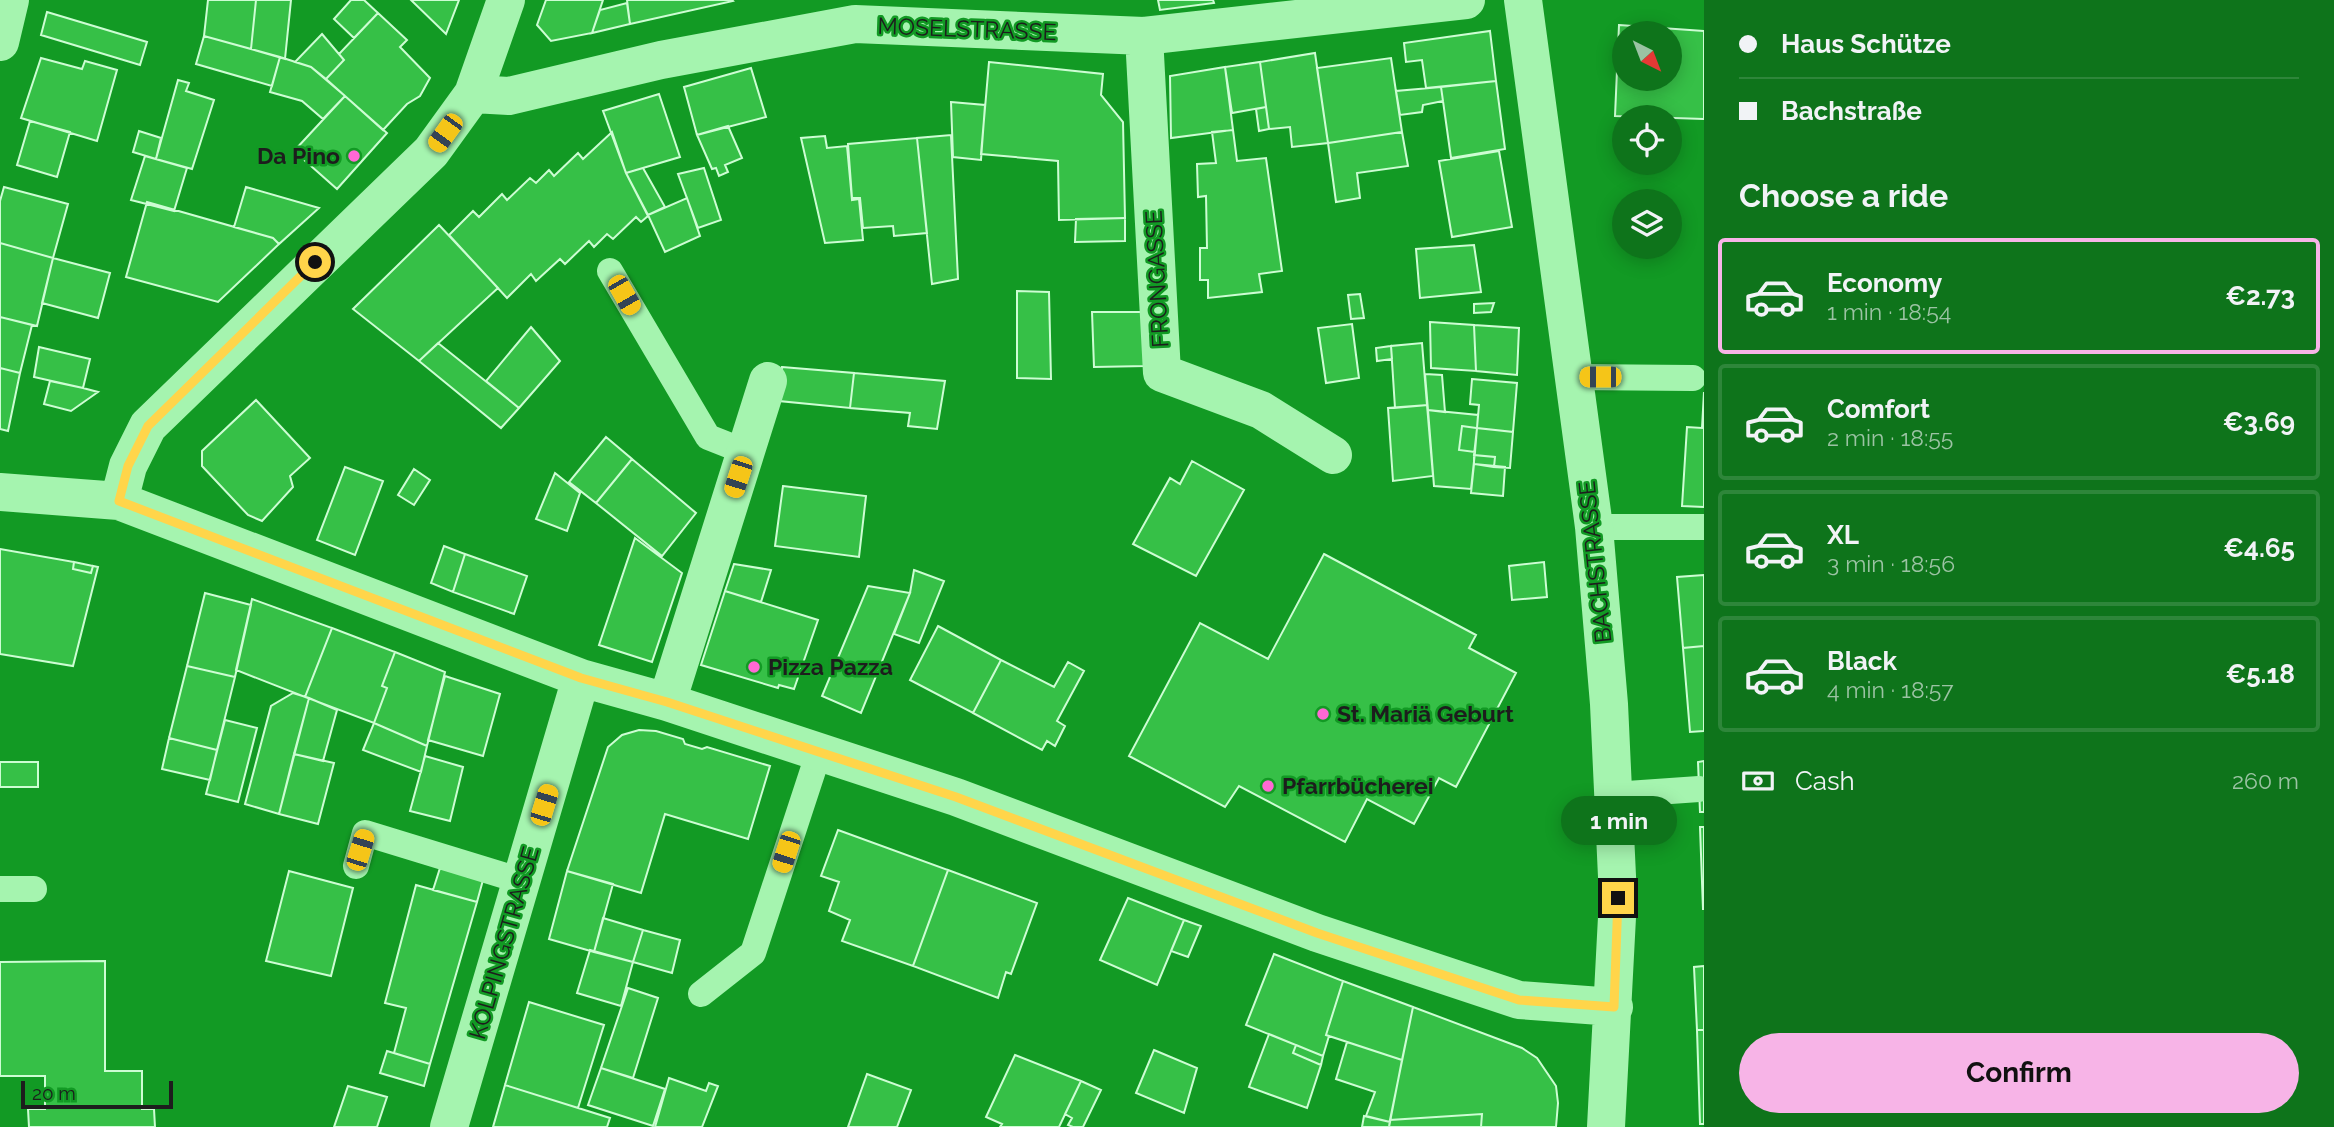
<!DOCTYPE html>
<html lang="en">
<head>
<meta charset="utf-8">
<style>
  body { margin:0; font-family:Raleway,sans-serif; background:#177924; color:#f1f3f6; height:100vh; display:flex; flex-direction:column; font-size:26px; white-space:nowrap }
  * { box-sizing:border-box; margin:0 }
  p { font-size:23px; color:#9bc3a3 }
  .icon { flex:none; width:38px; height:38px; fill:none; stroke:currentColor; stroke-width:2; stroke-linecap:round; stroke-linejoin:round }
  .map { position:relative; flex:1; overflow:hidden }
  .panel { display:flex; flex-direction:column; background:#0e741b; width:630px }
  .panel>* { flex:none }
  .banner { display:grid; align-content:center; height:154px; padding:0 35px; background:#0e741b }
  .needle { width:46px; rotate:138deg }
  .controls { position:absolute; left:1612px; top:21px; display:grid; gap:14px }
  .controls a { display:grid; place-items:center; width:70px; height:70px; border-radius:50%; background:#0e741b; box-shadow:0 4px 18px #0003; font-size:35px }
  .scale { position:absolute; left:21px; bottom:18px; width:152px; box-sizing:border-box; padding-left:7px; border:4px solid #1d1d1d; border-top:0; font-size:19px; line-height:24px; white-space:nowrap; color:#1d1d1d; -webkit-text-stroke:5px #129a24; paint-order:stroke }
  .end { position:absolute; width:32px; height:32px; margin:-16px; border:9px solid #ffd54a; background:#111; box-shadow:0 0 0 4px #111 }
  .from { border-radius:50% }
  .bubble { position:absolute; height:49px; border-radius:24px; background:#0e741b; box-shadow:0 4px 18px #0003; font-size:23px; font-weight:700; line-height:49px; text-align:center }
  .car { position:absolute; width:21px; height:42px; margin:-21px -10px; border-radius:9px; box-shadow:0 0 5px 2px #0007; background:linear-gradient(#f5c518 24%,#345 0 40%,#f5c518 0 76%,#345 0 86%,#f5c518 0) }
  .banner b { display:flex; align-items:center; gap:24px; height:66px; font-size:26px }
  .banner b+b { border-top:2px solid #2e863a }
  .banner i { width:18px; height:18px; background:#f1f3f6 }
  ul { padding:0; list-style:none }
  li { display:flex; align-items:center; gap:21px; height:116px; margin:0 14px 10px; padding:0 21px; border:4px solid #2e863a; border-radius:7px }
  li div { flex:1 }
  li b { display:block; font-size:26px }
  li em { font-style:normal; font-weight:700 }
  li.current { border-color:#f7b4e7 }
  li>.icon { width:63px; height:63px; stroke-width:1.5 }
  h2 { padding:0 35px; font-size:32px; line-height:84px }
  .pay { display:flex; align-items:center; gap:18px; height:77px; padding:0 35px; font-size:26px }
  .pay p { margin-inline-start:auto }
  .cta { display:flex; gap:14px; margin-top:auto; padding:14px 35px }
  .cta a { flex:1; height:80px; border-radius:42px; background:#f7b4e7; color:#111; font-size:28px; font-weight:700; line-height:80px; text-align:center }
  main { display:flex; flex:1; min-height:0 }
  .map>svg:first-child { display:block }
  .building { fill:#36c047; stroke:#cdfdd3; stroke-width:2; fill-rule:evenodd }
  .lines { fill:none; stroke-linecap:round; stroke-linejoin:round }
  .service { stroke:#a5f4af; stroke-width:26 }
  .minor { stroke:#a5f4af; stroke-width:38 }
  .route { stroke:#ffd54a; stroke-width:9 }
  .poi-dot { fill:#ff68d4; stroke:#129a24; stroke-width:2.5 }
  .labels { text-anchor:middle; stroke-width:5; stroke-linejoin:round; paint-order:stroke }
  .street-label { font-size:23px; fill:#1d1d1d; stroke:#129a24 }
  .poi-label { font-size:23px; font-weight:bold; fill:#1d1d1d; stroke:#129a24; text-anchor:start }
</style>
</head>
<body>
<main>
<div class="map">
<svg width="1704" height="1127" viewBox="0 0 1704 1127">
  <rect width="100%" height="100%" fill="#129a24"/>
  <path class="building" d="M208,0H256L251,49L204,36Z
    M256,0H291L285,59L251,49Z
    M351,0H364L378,13L354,38L334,19Z
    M411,0H459L446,34Z
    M546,0H603L592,33L551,41L537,25Z
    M627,0H732L733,1L630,24Z
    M1158,0H1213L1214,3L1160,10Z
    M627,3L630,24L592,33L600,10Z
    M47,12L147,42L140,65L41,35Z
    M378,13L407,40L400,47L430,78L420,96L407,104L383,130L326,79L344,60L339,54Z
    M1619,25L1704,31V119L1615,116ZM1624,33H1670V79H1624Z
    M1490,31L1496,81L1426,88L1422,60L1406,62L1404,43Z
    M322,34L344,60L326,79L311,67L295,62Z
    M204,36L280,57L272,86L196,64Z
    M1315,53L1328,143L1292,147L1290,127L1269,129L1260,62Z
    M280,57L311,67L345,96L323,119L302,101L270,92Z
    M41,58L82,69L85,61L117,70L97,141L21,118Z
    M1391,58L1402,132L1328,143L1317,68Z
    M989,62L1103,74L1101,95L1123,122L1125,218L1059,220L1058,161L981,154Z
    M1260,62L1266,107L1232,113L1225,67Z
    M1225,67L1233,130L1171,138L1170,76Z
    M751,68L766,117L697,135L684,87Z
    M178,80L189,83L186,91L214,100L192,169L156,159Z
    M1496,81L1505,149L1451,158L1441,87Z
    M1441,87L1443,101L1423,105L1422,112L1400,115L1396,91Z
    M659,94L680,157L626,173L603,111Z
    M345,96L387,133L337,189L294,151Z
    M951,102L985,105L981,160L953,157Z
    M1266,107L1269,129L1259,131L1256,109Z
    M30,121L70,132L57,177L17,165Z
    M728,126L742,158L725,165L728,172L719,176L716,168L712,169L697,135Z
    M1233,130L1237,161L1266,158L1282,271L1259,274L1262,292L1208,298V280H1200V248H1207L1206,196L1198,197L1197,164L1216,163L1212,132Z
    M139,131L161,138L156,159L133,152Z
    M612,132L626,173L648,216L641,222L636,217L613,239L607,234L594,247L589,241L565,264L560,259L536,281L531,274L507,298L449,235L473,211L479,217L502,194L507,200L530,178L536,183L549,170L554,176L578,153L583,159Z
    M1402,132L1408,166L1357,173L1360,198L1336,202L1328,143Z
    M951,135L958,279L932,284L917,138Z
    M825,136L827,148L847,146L852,200L859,199L863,240L825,243L801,138Z
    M917,138L927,233L894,236L893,226L863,228L860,198H852L848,144Z
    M1499,151L1512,227L1452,237L1439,161Z
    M145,156L187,168L174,211L131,200Z
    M643,168L665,207L648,215L626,173Z
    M704,168L721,220L698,228L678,174Z
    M4,187L68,204L53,258L0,243V201Z
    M246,187L319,208L279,244L273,238L234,227Z
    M687,198L700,236L665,252L648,215Z
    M147,202L273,238L279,244L218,302L126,277Z
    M1125,218V241L1075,242L1076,219Z
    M439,225L498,288L419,361L353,309Z
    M0,243L53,258L37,326L0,317Z
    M1474,245L1481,292L1420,298L1416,249Z
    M53,258L110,273L98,318L42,303Z
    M1017,291L1049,292L1051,379L1017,378Z
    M1360,294L1364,318L1351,319L1348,295Z
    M1494,303L1491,312L1474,313V304Z
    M1092,312H1145L1146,366L1094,367Z
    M0,317L32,325L20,373L0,368Z
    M1430,322L1474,325L1476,371L1431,368Z
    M1352,324L1359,378L1326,383L1318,328Z
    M1474,325L1519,328L1517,375L1476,371Z
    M531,327L560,361L519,408L486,381Z
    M438,343L519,408L501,428L419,361Z
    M1422,343L1427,405L1395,408L1391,346Z
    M1391,346L1392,359L1377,361L1376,348Z
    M39,347L90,359L83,388L34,377Z
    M782,367L854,373L850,408L779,401Z
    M0,368L20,373L8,431L0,429Z
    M854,373L945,381L937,429L908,426L910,413L850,408Z
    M1425,374L1442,375L1445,412L1428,410Z
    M1472,379L1517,383L1513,432L1477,428L1479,405L1470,404Z
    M50,381L83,388L98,392L71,411L44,404Z
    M1704,392V507L1682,506L1687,427L1702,428Z
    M256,400L310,458L290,476L293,487L262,521L248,515L202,466V451Z
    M1427,405L1433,476L1393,481L1388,408Z
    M1428,410L1478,415L1477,428L1462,426L1459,450L1475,452L1471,489L1434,486Z
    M1462,426L1477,428L1475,452L1459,450Z
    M1477,428L1513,432L1510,468L1494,467L1495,457L1474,455Z
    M606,437L632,459L596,503L569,482Z
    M1474,455L1495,457L1494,467L1474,464Z
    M632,459L696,513L662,556L596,503Z
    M1192,461L1244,490L1196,576L1133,544L1170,478L1180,484Z
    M1474,464L1505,467L1503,496L1471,493Z
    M345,467L383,481L355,555L317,540Z
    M414,469L430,480L414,505L398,495Z
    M555,473L580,493L567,531L536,519Z
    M783,486L866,496L859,557L775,546Z
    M635,538L682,573L652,662L599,645Z
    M444,546L465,554L453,592L431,583Z
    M0,549L74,562L73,569L91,573L93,566L98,567L73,666L0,654Z
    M465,554L527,576L514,614L453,592Z
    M1324,554L1476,635L1469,648L1516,673L1456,787L1439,778L1414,824L1367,799L1345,842L1239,786L1225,807L1129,756L1200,623L1268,659Z
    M74,562L93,566L91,573L73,569Z
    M1544,562L1547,597L1512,600L1509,566Z
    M734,564L771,570L761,602L725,591Z
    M914,570L944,581L919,643L894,634L910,593Z
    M1704,575V646L1683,648L1677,577Z
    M868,586L910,593L861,713L822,696Z
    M725,591L818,620L794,689L779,685L778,688L701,665Z
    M205,593L251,605L235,677L187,666Z
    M252,599L332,628L305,697L236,670Z
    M938,626L1001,660L973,713L910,680Z
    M332,628L395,652L382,686L387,688L374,723L305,697Z
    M1704,646V731L1690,732L1683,648Z
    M395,652L445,672L427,746L374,723L387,688L382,686Z
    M1001,660L1054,687L1068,662L1084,671L1057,721L1065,726L1055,746L1047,741L1042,750L973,713Z
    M187,666L235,677L217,750L169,738Z
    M445,676L500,694L483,756L428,740Z
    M293,693L309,698L279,814L245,804L271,706Z
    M309,698L337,710L323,761L294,754Z
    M225,720L257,728L238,802L206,794Z
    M374,723L427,746L421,772L363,750Z
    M639,730L656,731L683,739L685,744L702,749L707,747L770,766L748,839L665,814L641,893L567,871L608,747L622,735Z
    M169,738L217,750L210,780L162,769Z
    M294,754L334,763L318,824L279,814Z
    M425,756L463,767L450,821L410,811Z
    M1704,761V812H1700L1698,762Z
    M0,762H38V787H0Z
    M1700,827H1704V909H1703Z
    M838,830L948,870L913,966L842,941L850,920L829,911L839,882L821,876Z
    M440,868L483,880L477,902L433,890Z
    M948,870L1037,903L1011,974L1006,972L998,998L913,966Z
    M289,871L353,888L331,976L266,961Z
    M567,871L613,884L594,952L549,939Z
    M416,885L477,902L430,1064L394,1053L406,1008L385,1003Z
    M1128,898L1184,920L1157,985L1100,960Z
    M603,918L643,930L633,962L594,952Z
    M1184,920L1201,926L1188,957L1171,951Z
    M643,930L680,940L672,973L633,962Z
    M590,950L633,962L621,1006L577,993Z
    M1274,954L1343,981L1326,1035L1329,1036L1323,1056L1246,1025Z
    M105,961V1071H142V1109H154L155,1127H29L28,1109H45V1076H0V962Z
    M1704,966V1030H1697L1694,967Z
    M1343,981L1413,1007L1402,1060L1326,1035Z
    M628,988L658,998L633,1078L601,1068Z
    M529,1002L604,1025L578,1108L505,1085Z
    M1413,1007L1522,1048L1537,1058L1556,1086L1558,1103L1556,1127H1481L1482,1114L1390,1120Z
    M1697,1030H1704V1124H1700Z
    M1269,1034L1296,1045L1293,1053L1321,1065L1307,1108L1249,1087Z
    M1347,1042L1402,1060L1390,1122L1366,1116L1375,1092L1336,1079Z
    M1296,1045L1323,1056L1321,1065L1293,1053Z
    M1154,1050L1197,1068L1184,1113L1136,1093Z
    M387,1051L430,1064L424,1086L380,1073Z
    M1015,1055L1081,1081L1059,1127H1000L1002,1124L986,1117Z
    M601,1068L665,1089L653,1126L588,1105Z
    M867,1074L911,1090L897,1127H848Z
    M669,1078L706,1091L709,1083L718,1086L702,1127H655Z
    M1081,1081L1101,1090L1083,1127H1073L1068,1125L1072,1118L1065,1114Z
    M505,1085L610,1118L607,1127H493Z
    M348,1086L387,1097L377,1127H334Z
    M1482,1114L1481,1127H1389L1390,1120Z
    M1364,1116L1390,1122L1389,1127H1362Z"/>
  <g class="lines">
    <path class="service" d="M610,271L708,437L746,452
      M1572,377L1693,378
      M1594,527H1704
      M1613,795L1699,789
      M356,866L365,833L522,881
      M0,889H34
      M701,994L753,953L819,752"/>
    <path class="minor" d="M1523,0L1594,527L1609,704L1618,898L1606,1127
      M1144,36L1162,373L1261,410L1333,455
      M0,42L10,0
      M473,94L509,96L661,60L855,24L1144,36L1466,0
      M0,492L119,501L581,678L667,702L956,797L1317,933L1519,1000L1614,1007
      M119,501L128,466L148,426L431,152L473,94L506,0
      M667,702L768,381
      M449,1127L581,678"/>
  </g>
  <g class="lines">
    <path class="route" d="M315,262L148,426L128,466L119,501L581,678L667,702L956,797L1317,933L1519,1000L1614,1007L1618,898"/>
  </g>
  <g class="poi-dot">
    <circle cx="354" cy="156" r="7"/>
    <circle cx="754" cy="667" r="7"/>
    <circle cx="1323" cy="714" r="7"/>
    <circle cx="1268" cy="786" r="7"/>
  </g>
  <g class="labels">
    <g class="street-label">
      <text transform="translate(967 29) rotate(2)" y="8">MOSELSTRASSE</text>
      <text transform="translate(1157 279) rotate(-93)" y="8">FRONGASSE</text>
      <text transform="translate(1595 562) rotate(-96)" y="8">BACHSTRASSE</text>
      <text transform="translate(504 943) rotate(-74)" y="8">KOLPINGSTRASSE</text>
    </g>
    <g class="poi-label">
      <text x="340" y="164" text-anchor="end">Da Pino</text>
      <text x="768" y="675">Pizza Pazza</text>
      <text x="1337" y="722">St. Mariä Geburt</text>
      <text x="1282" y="794">Pfarrbücherei</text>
    </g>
  </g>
</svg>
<div class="controls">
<a><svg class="needle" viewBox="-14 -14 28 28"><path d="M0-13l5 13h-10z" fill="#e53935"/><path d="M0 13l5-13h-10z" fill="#9bc3a3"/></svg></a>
<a><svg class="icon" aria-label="locate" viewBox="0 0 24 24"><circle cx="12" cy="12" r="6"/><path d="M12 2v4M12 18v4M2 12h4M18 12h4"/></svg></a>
<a><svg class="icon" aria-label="layers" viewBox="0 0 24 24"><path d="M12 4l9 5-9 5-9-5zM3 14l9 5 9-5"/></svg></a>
</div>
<div class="scale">20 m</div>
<i class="end from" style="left:315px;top:262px"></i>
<i class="end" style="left:1618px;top:898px"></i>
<div class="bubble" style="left:1561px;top:796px;width:116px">1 min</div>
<i class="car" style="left:445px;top:133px;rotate:216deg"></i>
<i class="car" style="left:624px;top:295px;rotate:150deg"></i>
<i class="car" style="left:1600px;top:377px;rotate:270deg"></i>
<i class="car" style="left:738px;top:477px;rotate:198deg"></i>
<i class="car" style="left:544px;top:805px;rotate:17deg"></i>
<i class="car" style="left:360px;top:850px;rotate:17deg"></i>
<i class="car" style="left:786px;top:852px;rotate:198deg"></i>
</div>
<section class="panel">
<div class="banner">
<b><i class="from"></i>Haus Schütze</b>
<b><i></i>Bachstraße</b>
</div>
<h2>Choose a ride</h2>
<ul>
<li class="current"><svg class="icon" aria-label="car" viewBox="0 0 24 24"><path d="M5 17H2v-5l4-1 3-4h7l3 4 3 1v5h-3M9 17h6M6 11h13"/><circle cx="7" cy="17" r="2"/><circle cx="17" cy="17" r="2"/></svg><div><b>Economy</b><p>1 min · 18:54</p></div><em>€2.73</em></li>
<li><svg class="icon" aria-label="car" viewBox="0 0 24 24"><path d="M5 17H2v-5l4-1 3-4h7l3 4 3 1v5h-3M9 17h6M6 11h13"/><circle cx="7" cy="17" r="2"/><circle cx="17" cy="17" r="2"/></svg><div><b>Comfort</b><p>2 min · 18:55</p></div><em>€3.69</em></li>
<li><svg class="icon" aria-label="car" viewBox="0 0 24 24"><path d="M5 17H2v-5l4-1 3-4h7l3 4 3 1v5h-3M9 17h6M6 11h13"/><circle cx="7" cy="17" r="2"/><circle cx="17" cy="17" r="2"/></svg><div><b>XL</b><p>3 min · 18:56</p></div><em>€4.65</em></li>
<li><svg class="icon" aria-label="car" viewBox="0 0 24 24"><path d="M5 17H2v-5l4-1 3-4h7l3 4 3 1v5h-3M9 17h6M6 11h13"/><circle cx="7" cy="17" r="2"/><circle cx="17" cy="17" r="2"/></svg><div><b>Black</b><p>4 min · 18:57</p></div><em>€5.18</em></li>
</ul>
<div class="pay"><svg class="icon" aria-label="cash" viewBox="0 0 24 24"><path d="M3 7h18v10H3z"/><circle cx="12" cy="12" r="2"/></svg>Cash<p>260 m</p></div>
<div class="cta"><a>Confirm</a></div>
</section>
</main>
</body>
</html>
